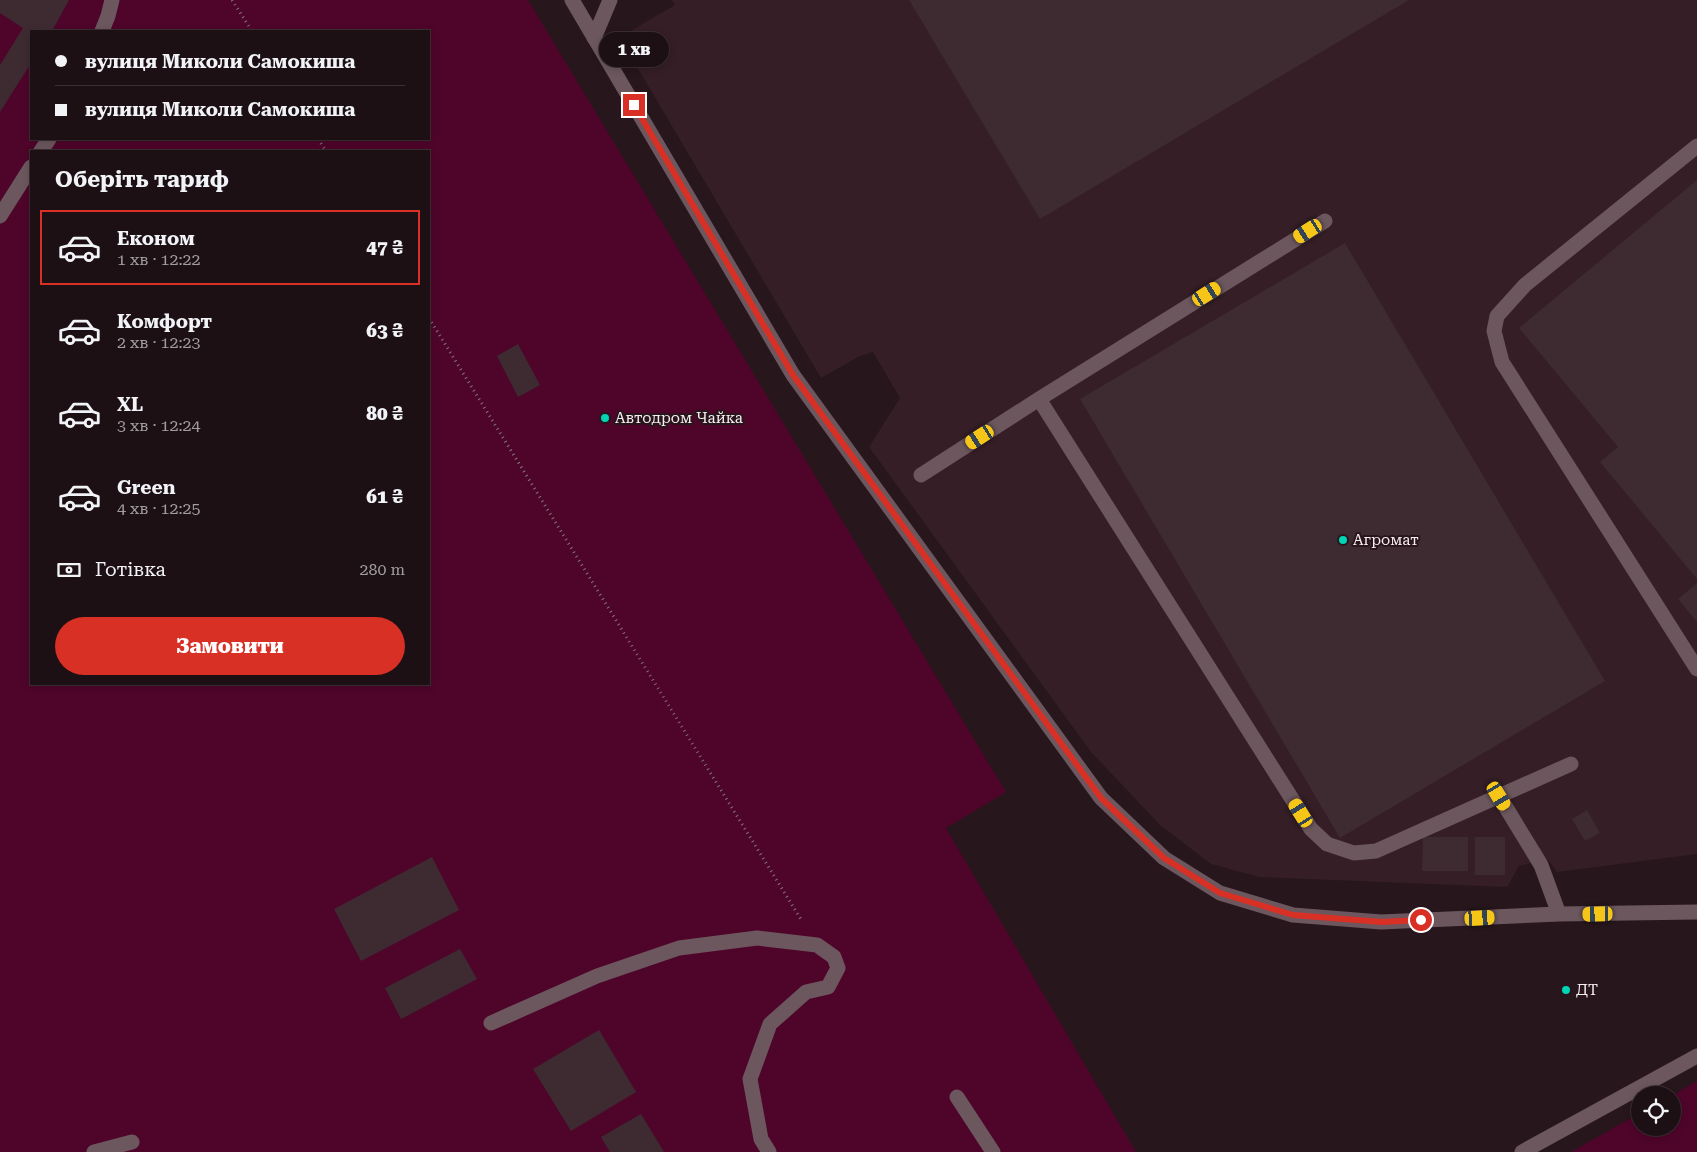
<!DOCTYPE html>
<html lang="uk">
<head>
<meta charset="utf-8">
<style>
  body { margin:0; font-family:"Roboto Serif",serif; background:#25191e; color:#f1f3f6; height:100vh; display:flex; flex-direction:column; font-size:19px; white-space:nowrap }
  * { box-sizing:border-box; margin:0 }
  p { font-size:16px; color:#a09da0 }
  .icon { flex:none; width:28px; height:28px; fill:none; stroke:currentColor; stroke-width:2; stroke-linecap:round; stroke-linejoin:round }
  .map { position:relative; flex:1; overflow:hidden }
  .drawer { position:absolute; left:30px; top:150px; width:400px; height:535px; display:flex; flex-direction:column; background:#1d1015; border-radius:0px; box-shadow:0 2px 8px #0003,0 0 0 1px #3b3034 }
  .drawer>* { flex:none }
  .banner { position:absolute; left:30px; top:30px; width:400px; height:110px; border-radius:0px; box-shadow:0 2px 8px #0003,0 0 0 1px #3b3034; display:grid; align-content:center; height:110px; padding:0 25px; background:#1d1015 }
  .buttons { position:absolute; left:1631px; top:1086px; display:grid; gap:10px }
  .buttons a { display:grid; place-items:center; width:50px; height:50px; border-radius:50%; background:#1d1015; box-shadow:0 2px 8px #0003,0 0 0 1px #3b3034; font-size:25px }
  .end { position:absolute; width:22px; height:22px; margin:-11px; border:6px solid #d93025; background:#fff; box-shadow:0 0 0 2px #fff }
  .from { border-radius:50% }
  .bubble { position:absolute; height:35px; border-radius:18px; background:#1d1015; box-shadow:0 2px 8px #0003,0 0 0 1px #3b3034; font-size:16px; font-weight:800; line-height:35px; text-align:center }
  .car { position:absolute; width:15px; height:30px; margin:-15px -8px; border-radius:6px; box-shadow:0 0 4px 1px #0007; background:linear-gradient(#f5c518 24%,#345 0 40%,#f5c518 0 76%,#345 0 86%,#f5c518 0) }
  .banner b { display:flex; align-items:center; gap:18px; height:48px; font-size:19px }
  .banner b+b { border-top:1px solid #3b3034 }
  .banner i { width:12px; height:12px; background:#f1f3f6 }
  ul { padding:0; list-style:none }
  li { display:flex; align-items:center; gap:15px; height:75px; margin:0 10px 8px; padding:0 15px; border:2px solid transparent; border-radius:0px }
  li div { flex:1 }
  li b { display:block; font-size:19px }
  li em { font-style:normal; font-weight:800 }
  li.on { border-color:#d93025 }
  li>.icon { width:45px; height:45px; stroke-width:1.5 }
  h2 { padding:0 25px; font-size:22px; line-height:60px }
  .pay { display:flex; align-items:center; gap:12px; height:55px; padding:0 25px; font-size:19px }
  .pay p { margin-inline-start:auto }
  .primary-button { display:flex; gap:10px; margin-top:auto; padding:10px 25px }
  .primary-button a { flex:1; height:58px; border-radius:30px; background:#d93025; color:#fff; font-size:20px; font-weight:800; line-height:58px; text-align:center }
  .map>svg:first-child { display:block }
  .built { fill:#351e26 }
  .green { fill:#4f052a; fill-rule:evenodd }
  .building { fill:#3d2b31 }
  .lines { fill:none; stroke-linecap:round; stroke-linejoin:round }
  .path { stroke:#837579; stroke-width:3; stroke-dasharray:1 4; stroke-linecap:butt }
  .minor { stroke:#6c575e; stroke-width:15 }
  .route { stroke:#d93025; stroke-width:6 }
  .poi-dot { fill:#01d5b6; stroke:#27161c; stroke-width:2 }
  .labels { text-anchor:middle; stroke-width:4; stroke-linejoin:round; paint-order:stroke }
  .poi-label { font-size:15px; fill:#f9edf0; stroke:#27161c; text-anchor:start }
</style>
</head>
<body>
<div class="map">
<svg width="1697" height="1152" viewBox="0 0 1697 1152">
  <rect width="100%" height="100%" fill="#27161c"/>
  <path class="built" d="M672,0H1697V854L1557,872L1547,859L1519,866L1507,887L1259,877L1211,864L1160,825L1091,752L869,447L900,398L873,352L860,356L821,378L634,62L632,30L675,5Z"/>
  <path class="green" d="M0,0H528L1006,792L946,828L1136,1152H0ZM31,31H429V139H31ZM31,151H429V684H31Z
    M1697,1081V1152H1571L1640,1113V1128H1672L1673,1095Z"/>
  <path class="building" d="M0,0H69L52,31H31V63L0,112V65L23,28L0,13Z
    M909,0H1409L1040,219Z
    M1697,180V579L1600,462L1618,447L1519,328Z
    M1345,243L1605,681L1340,838L1080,399Z
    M518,344L540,385L518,397L497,356Z
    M1697,583V622L1678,599Z
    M1587,810L1600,833L1585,841L1572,819Z
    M1423,837H1468V871H1422Z
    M1475,837H1505V875H1475Z
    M432,857L459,910L361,961L334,909Z
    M460,949L477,979L401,1019L385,988Z
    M599,1030L636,1092L571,1131L533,1069Z
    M641,1114L664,1152H610L601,1137Z"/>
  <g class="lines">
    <path class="path" d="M232,0L252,31
      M318,139L326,151
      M429,318L802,921"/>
    <path class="minor" d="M572,0L793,375L1101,798L1164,858L1220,893L1293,915L1381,922L1559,914L1697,912
      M102,31L108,16L112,0
      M594,38L610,0
      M1697,146L1525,285L1497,316L1494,331L1502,362L1697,669
      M41,151L49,139
      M0,216L31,167
      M1039,399L1311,829L1327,844L1354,853L1376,851L1571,764
      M921,475L1039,399L1325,221
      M1499,796L1541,865L1559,914
      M491,1023L597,976L679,948L757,938L817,945L834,957L838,968L828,987L806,992L770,1024L750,1079L761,1139L769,1152
      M957,1097L993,1152
      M94,1152L132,1142
      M1522,1152L1697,1056"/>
  </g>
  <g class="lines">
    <path class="route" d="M634,105L793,375L1101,798L1164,858L1220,893L1293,915L1382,922L1421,920"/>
  </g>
  <g class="poi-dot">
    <circle cx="605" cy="418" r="5"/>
    <circle cx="1343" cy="540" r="5"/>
    <circle cx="1566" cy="990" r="5"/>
  </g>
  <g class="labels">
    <g class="poi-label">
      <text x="615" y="423">Автодром Чайка</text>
      <text x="1353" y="545">Агромат</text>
      <text x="1576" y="995">ДТ</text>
    </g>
  </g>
</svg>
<div class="buttons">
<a><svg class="icon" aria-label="locate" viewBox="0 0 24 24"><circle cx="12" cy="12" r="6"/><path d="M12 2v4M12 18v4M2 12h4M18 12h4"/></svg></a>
</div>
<i class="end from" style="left:1421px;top:920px"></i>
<i class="end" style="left:634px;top:105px"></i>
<div class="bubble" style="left:599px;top:32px;width:70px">1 хв</div>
<i class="car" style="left:1308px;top:231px;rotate:238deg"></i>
<i class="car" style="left:1207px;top:294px;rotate:58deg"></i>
<i class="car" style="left:980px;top:437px;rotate:237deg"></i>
<i class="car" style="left:1499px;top:796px;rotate:149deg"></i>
<i class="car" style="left:1301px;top:813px;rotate:328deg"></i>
<i class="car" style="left:1598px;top:914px;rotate:269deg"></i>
<i class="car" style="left:1480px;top:918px;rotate:87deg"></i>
<div class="banner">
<b><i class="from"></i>вулиця Миколи Самокиша</b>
<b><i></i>вулиця Миколи Самокиша</b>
</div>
<section class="drawer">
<h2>Оберіть тариф</h2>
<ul>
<li class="on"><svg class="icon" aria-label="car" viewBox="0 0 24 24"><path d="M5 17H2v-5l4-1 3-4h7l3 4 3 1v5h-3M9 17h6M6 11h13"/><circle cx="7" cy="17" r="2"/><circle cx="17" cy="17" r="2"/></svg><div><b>Економ</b><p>1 хв · 12:22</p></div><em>47 ₴</em></li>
<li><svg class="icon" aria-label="car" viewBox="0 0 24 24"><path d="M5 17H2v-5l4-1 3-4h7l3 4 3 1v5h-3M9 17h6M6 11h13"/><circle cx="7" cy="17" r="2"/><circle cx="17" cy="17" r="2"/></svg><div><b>Комфорт</b><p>2 хв · 12:23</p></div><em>63 ₴</em></li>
<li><svg class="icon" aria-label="car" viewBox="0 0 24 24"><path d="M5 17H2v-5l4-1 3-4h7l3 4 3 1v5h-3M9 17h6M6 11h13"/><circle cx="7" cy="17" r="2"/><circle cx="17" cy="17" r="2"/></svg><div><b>XL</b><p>3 хв · 12:24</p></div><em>80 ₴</em></li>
<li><svg class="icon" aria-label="car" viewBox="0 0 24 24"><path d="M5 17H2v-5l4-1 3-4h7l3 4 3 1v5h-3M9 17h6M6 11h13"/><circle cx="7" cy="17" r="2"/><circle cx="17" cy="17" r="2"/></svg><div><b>Green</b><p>4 хв · 12:25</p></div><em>61 ₴</em></li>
</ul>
<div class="pay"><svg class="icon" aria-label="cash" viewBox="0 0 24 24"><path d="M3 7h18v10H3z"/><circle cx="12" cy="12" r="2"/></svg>Готівка<p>280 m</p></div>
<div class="primary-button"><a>Замовити</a></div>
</section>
</div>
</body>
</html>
